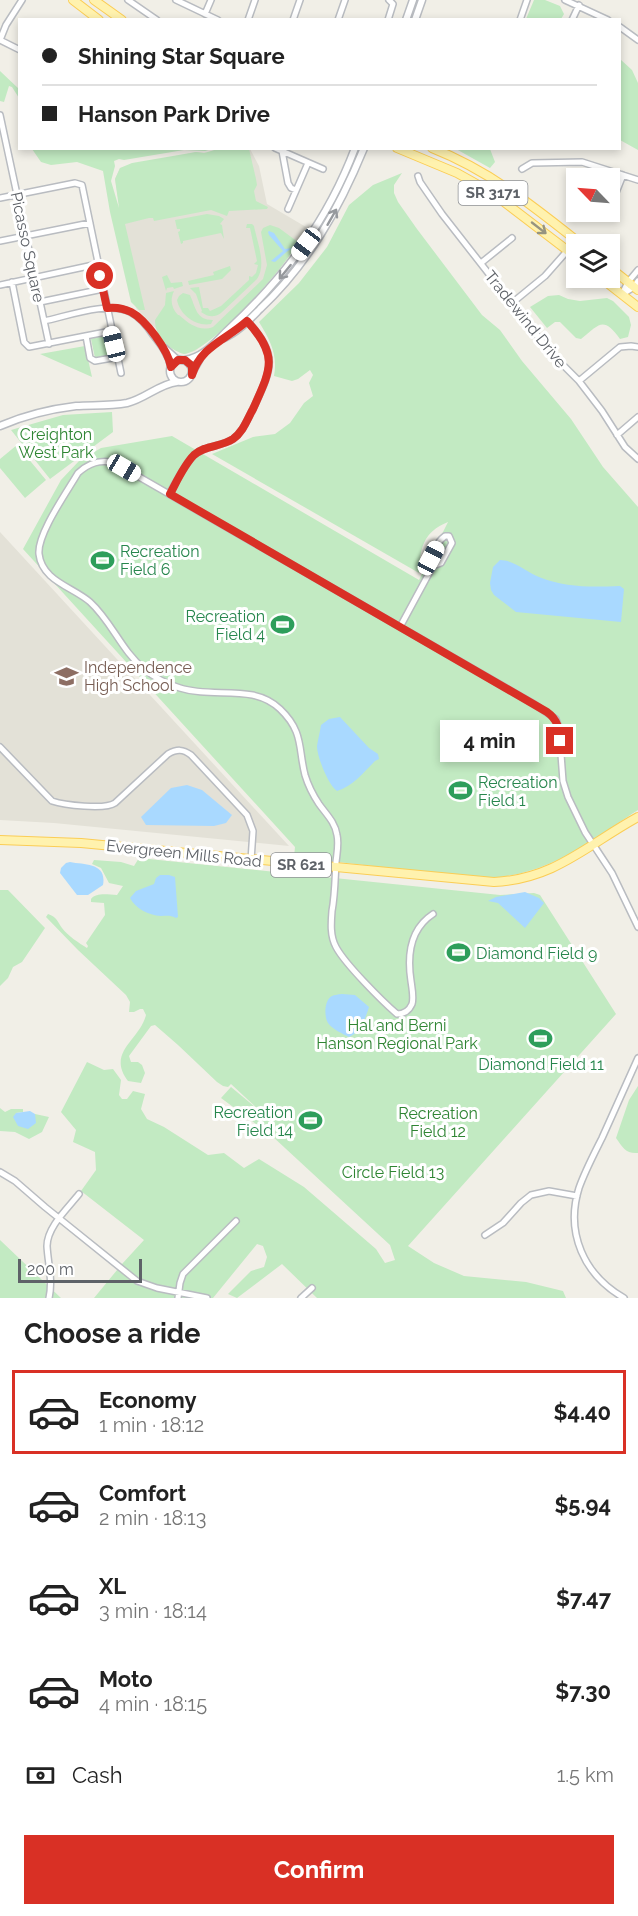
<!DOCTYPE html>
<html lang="en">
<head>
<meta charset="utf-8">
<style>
  body { margin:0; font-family:Raleway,sans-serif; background:#f2f2f2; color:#222; height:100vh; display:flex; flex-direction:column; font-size:22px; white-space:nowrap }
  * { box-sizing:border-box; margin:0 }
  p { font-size:20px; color:#767676 }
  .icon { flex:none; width:33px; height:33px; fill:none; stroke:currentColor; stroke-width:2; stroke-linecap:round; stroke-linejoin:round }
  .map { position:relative; height:1298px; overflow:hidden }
  .details { display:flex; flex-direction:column; background:#fff; flex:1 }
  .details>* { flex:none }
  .hud { position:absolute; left:18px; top:18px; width:603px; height:132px; border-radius:0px; box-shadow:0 3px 9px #0003; display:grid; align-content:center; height:132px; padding:0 24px; background:#fff }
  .needle { width:39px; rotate:295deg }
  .buttons { position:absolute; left:566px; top:168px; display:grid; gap:12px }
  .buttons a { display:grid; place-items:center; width:54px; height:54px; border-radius:0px; background:#fff; box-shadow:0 3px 9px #0003; font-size:30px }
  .scale { position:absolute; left:18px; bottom:15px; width:124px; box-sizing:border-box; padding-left:6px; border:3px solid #5e6268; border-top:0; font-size:16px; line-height:21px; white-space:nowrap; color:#5e6268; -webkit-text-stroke:4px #fff; paint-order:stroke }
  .end { position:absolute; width:27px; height:27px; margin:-14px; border:8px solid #d93025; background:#fff; box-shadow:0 0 0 3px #fff }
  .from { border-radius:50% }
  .bubble { position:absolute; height:42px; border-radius:0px; background:#fff; box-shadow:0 3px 9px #0003; font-size:20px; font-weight:700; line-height:42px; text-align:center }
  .car { position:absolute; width:18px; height:36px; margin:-18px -9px; border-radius:8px; box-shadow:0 0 4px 2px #0007; background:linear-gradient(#fff 24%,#345 0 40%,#fff 0 76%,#345 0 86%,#fff 0) }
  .hud b { display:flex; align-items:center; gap:21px; height:57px; font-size:22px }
  .hud b+b { border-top:2px solid #e0e0e0 }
  .hud i { width:15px; height:15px; background:#222 }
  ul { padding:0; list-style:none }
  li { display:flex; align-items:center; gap:18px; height:84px; margin:0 12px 9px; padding:0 12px; border:3px solid transparent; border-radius:0px }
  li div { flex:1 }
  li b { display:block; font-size:22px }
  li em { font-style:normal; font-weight:700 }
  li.current { border-color:#d93025 }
  li>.icon { width:54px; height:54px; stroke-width:1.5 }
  h2 { padding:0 24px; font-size:27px; line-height:72px }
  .pay { display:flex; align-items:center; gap:15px; height:66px; padding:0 24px; font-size:22px }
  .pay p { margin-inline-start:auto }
  .action { display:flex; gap:12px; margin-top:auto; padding:12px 24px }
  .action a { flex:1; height:69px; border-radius:0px; background:#d93025; color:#fff; font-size:24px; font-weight:700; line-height:69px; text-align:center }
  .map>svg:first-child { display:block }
  .education { fill:#e3e1d7 }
  .green { fill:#c2eac2 }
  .water { fill:#a9d9ff }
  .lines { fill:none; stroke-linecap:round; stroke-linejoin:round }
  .minor-casing { stroke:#b9bcc1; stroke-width:8 }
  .tertiary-casing { stroke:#b9bcc1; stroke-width:9 }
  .primary-casing { stroke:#fbcd55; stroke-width:10 }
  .minor { stroke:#fff; stroke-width:5 }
  .tertiary { stroke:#fff; stroke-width:6 }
  .primary { stroke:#fff2ae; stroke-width:8 }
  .oneway { stroke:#96999d }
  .oneway2 { stroke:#969480 }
  .route { stroke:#d93025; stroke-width:8 }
  .labels { text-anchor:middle; stroke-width:6; stroke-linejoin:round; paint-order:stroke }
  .shield { fill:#fff; stroke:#8e9195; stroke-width:1.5 }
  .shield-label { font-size:15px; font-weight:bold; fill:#5e6268 }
  .street-label { font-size:16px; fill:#5e6268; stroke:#fff }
  .park-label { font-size:16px; fill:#2f8533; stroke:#fff }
  .leisure-label { font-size:16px; fill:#27864d; stroke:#fff; text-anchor:start }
  .education-label { font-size:16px; fill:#785e54; stroke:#fff; text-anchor:start }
</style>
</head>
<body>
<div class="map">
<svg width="638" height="1298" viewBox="0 0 638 1298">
  <rect width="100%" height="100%" fill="#f1efe7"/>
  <path class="education" d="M217,149H250L259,166L267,204L306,227L295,248L279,269L237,316L212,338L195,351L184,354L180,353L136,308L115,179L120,168L196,152L208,153Z
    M0,532L289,846L54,823L0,820Z"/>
  <path class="green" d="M534,0H545L560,6L564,14L561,19H526Z
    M620,59L632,70L638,83V150L620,140Z
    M0,71L19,89V98L12,87L9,86L4,102L0,101Z
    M32,149H212L205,151L184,150L124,160L119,159L114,161L115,166L111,181L119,208L115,179L120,168L132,163L196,152L204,153L218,149H249L256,179L257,185L254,191L256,201L268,207L267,209L229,211L227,216L211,210L154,221L153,218H149L125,224L145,310H139L131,302L110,212L103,171L77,162L51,165L41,162Z
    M456,149H490L495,162L490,168Z
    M402,173L394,185V193L398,202L417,229L482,315L500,330L522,361L571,419L603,467L638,507V810C607,830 567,860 532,870C517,875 502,877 486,879L294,857L295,847L23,549L61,480L79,461L101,448L172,436L419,580L448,522C423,532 420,548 419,573L212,454L253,437L275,434L290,423L304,403L313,396L309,383L313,375L310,370L298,379L292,381L274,376C278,355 270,340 259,322L299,283L327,247L349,205L373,185Z
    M207,214L219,216L224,219L220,224L222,225L224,239L221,233L183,241V243L181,244L178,232L180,231V229H177L175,220Z
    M247,224H252L254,226C257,242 267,264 257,279L221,313C214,318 208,317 201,312L202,311L196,294L190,288L199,287L203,308H208L210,311L221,306L249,280V276L252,277L256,273L258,265L254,264L257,261L250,228H246Z
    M270,225L279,228L298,242C286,267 210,352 184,354C168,349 155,337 155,320L165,305L166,293L174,291C170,300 171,307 178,315H179C189,324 200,332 213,327L263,279L267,265L261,232L263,228Z
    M230,266L231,270L222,279L189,285L188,281L214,275L213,272Z
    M167,275L171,283L182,282L183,286L174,289L173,287L167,288L166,291L162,277Z
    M183,293L190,295C196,308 196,320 213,320L211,324C196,327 180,315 177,300L179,296Z
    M559,295L568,299L580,301L607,298L613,301L629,317L631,325L628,337L620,339C603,316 600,324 581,339L576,338L560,322H555L547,328L530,307L548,296Z
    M109,334C113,338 116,349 114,354L95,358L91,339Z
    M85,346L92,377L40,354Z
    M112,412L113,432L50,479L11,430L63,415Z
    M17,445L46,480L25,498L0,468V459Z
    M139,858L500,895L534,893L540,895L616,1014L408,1246L434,1263L464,1276L526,1282L563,1291L566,1298H317L282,1264L237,1298L228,1294L251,1271L264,1267L267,1257L263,1246L257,1244L213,1298H94L122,1264L144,1240L81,1191L96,1170L95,1152L73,1142L76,1130L61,1112L87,1062L104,1070L113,1069L121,1080L119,1095L122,1099H127L133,1091L145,1094L141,1109L147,1119L164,1127L208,1155L224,1153L244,1168L259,1159L304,1187L376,1249L385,1263L395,1260L390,1245L272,1136L221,1098L231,1087L260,1111L231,1084L228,1087L223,1086L217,1082L178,1045L155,1025L151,1026L129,1056L131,1062H138L142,1065L145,1073L141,1083L128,1081C106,1052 140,1040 146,1015L143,1009H140L134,1012H129L130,1002L126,995L78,950L46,917L48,914C57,917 57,921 62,928C68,936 79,943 87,948L88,946L86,943L105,915L104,903L91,902V899C97,892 108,895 117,895L123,886L109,883L101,868L92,864L94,860L121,862L134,866Z
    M0,890H8L45,928L22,962L13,967L8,978L0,986Z
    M638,1086V1153C626,1154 623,1148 616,1138L629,1100Z
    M0,1108L5,1112L11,1109H23V1112L16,1113L35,1123V1114L49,1117L42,1132L29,1139L15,1132L0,1131Z
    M0,1240L61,1298H0Z"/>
  <path class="water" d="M269,231L274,233L285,249L292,248C286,252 282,256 275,262L271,261L283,251L269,235L268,232Z
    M500,560C514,560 526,572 539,577C567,588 591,587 620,586L624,589L621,622L516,612L494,595L491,590L490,583L493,567Z
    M340,717L369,748L378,754L379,759L375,761C364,772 352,787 337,791C328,785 317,756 317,746C318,739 320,732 321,725L329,719Z
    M187,785L202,790L232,815L226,823L214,826L146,825L141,817L171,788Z
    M70,862C86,865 107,863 103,885L88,895H77L60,873L61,868L66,863Z
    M160,875H169L175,877L178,917L176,918C170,915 167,916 161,916C148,915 136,909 130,898L136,891L154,884L156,878Z
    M525,892L539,898L544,903L525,928L498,903L488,901L496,897Z
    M342,994L355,995L369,1007C366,1017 360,1033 349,1037C343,1034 332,1029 328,1023C324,1017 324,1000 332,996C333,995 341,994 342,994Z
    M30,1111L35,1114L36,1123L28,1129L18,1126L13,1117L16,1113Z"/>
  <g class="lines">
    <defs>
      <path id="minor" d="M128,0L157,20
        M176,0L218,20
        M565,0L608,20
        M205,14L211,0
        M248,20L255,0
        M293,20L300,0
        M338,20L345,0
        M388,20L393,4L389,0
        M520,20L527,0
        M572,20L579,5
        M620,27L638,40
        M0,40L6,25L22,0
        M0,40L20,50
        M0,115L49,344
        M275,148L323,169
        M282,151L288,183L291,188L296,190
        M522,169L532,163L582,162L638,180
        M418,176L420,182L442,214L550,352L579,381L602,411L625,447L638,459
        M0,198L75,183L82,185L121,373
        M288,209L308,163
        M609,210L623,175
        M0,241L90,223
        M481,263L512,238
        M12,282L24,342L29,347L111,331
        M0,285L98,264
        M624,293L634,287L638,281
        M622,294L628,282L638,270
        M40,302L103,289
        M512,303L545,276L568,250
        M44,321C68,316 108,301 130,312C140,317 147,326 153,335C161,345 168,354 171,367
        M86,336L90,358L95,361L118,357
        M165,348L176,358L181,360
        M579,381L620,347L631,346L638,347
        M617,435L638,417
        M169,494C177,481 184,465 194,455C205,445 221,447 233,439C243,432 247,420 253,409C271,370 280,355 247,321
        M400,627L433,566L441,563L452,543L449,536H445C437,542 429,556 433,566
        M0,747L52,801C64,805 105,810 115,803L168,754C177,749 183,749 191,755L247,815L253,831L251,860
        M433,914C410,929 407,955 411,981C412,988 414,998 412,1004C409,1011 403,1014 397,1014C382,1001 345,964 336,947C330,936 331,923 332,911C335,895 335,879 336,862C337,853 339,844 337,835C335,822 326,814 319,804C313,795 308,785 305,775C298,748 304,732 280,709C253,683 214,699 180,688C167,684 155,678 144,669C121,650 112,622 90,602C73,587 42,581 39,554C37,534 67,492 78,473C89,463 100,459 115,463L534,704L556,719L559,728L563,781L568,797L585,832L612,873L638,927
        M0,1172L15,1181L45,1207L137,1281L157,1288L207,1298
        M485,1235L503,1223L521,1203L531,1195L549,1191L577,1196
        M49,1298C53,1280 48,1264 47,1246C47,1227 68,1208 79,1194
        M178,1298L180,1283L183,1274L236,1221
        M301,1298L312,1288
        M624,1298C584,1275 565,1233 579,1188C585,1171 594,1154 602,1138C614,1111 626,1085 638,1058"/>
      <path id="tertiary" d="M406,20L413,0
        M415,20L422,0
        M224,338C238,332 249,320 260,309C308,264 339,209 364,148
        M170 371a11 11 0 1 1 22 0a11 11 0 1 1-22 0Z
        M185,360C205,357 216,341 229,329C285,277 328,220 355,148
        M193,371L203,353
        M0,426C23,416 51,409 76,406C93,405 110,406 127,403C145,399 159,384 177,382"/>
      <path id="primary" d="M73,0L99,20
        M94,0L122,20
        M397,148L457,173L491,192L576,257
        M432,148C490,171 533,206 581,244
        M609,267L638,290
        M601,278L638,307
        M0,840L81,843L494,882C555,879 587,845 638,817"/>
    </defs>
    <use href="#minor" class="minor-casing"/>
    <use href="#tertiary" class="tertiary-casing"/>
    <use href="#primary" class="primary-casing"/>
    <use href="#minor" class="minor"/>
    <use href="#tertiary" class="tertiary"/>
    <use href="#primary" class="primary"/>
  </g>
  <defs><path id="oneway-shaft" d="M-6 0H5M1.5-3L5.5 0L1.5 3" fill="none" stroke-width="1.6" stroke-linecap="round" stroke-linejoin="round" transform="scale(1.5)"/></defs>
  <g class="oneway">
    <use href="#oneway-shaft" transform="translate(332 217) rotate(-60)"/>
    <use href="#oneway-shaft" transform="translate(285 272) rotate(129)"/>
  </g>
  <use class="oneway2" href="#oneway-shaft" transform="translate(539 228) rotate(38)"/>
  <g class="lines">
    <path class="route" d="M100,276L107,308C115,307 123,308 131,312C146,320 168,350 171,367L178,360H185L192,366V375C201,346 226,340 247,321C279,356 271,369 253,409C247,420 243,432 233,439C221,447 205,445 194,455C184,465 177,481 170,494L547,712C558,720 559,728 560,741"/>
  </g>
  <defs>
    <symbol id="stadium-bare" viewBox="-9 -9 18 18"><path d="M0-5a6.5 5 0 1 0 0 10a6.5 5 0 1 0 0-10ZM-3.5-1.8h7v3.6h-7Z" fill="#2e9e5b" stroke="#fff" stroke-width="2.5" paint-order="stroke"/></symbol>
    <symbol id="school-bare" viewBox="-9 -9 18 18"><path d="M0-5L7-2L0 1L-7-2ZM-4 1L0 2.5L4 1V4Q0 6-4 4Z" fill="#8d6e63" stroke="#fff" stroke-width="2.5" paint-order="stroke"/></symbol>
  </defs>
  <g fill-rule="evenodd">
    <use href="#stadium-bare" x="86" y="544" width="33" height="33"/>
    <use href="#stadium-bare" x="266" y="608" width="33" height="33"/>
    <use href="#school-bare" x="50" y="660" width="33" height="33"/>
    <use href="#stadium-bare" x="444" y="774" width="33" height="33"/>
    <use href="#stadium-bare" x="442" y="936" width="33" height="33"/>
    <use href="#stadium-bare" x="524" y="1022" width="33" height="33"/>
    <use href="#stadium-bare" x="294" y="1104" width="33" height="33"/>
  </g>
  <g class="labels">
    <g class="shield">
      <rect x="458.5" y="181" width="69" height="24" rx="4.5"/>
      <rect x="271" y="853" width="60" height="24" rx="4.5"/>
    </g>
    <g class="shield-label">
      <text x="493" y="198">SR 3171</text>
      <text x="301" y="870">SR 621</text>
    </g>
    <g class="street-label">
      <text transform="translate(28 247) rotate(78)" y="6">Picasso Square</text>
      <text transform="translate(526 319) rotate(51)" y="6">Tradewind Drive</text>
      <text transform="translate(184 853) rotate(6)" y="6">Evergreen Mills Road</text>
    </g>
    <g class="park-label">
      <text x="56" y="440">Creighton<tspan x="56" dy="18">West Park</tspan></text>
      <text x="397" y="1031">Hal and Berni<tspan x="397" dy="18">Hanson Regional Park</tspan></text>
      <text x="438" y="1119">Recreation<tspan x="438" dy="18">Field 12</tspan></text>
      <text x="393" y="1178">Circle Field 13</text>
    </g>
    <g class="leisure-label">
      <text x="120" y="557">Recreation<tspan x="120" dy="18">Field 6</tspan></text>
      <text x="265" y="622" text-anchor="end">Recreation<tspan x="265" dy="18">Field 4</tspan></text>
      <text x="478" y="788">Recreation<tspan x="478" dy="18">Field 1</tspan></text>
      <text x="476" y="959">Diamond Field 9</text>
      <text x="541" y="1070" text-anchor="middle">Diamond Field 11</text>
      <text x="293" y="1118" text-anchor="end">Recreation<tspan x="293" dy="18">Field 14</tspan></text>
    </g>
    <g class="education-label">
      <text x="84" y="673">Independence<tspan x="84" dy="18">High School</tspan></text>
    </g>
  </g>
</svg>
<div class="buttons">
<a><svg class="needle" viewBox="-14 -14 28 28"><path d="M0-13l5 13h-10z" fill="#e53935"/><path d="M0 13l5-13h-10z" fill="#767676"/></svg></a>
<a><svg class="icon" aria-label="layers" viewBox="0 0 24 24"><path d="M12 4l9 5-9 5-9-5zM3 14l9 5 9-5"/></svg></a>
</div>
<div class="scale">200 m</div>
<i class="end from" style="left:100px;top:276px"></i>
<i class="end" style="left:560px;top:741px"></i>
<div class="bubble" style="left:440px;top:720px;width:99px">4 min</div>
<i class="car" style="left:306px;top:244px;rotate:217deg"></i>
<i class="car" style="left:114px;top:344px;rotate:346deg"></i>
<i class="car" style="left:124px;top:468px;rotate:120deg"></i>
<i class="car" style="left:431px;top:558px;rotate:28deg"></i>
<div class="hud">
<b><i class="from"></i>Shining Star Square</b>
<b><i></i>Hanson Park Drive</b>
</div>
</div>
<section class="details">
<h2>Choose a ride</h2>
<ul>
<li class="current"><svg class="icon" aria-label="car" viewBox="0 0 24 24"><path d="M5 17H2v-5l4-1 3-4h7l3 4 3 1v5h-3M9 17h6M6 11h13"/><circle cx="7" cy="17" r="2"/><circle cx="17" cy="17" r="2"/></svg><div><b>Economy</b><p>1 min · 18:12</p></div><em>$4.40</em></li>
<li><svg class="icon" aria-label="car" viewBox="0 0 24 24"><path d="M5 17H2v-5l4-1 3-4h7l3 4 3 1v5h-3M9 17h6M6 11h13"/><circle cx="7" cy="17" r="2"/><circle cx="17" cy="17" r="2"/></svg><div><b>Comfort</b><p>2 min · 18:13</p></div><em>$5.94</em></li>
<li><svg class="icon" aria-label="car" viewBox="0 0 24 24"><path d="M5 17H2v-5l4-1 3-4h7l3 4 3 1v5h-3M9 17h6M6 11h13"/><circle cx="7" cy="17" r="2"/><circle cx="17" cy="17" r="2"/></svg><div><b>XL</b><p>3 min · 18:14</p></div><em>$7.47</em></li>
<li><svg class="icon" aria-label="car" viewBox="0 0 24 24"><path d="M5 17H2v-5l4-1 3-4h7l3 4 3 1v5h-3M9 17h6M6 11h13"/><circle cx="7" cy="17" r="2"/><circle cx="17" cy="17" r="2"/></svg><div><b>Moto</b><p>4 min · 18:15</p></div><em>$7.30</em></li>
</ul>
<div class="pay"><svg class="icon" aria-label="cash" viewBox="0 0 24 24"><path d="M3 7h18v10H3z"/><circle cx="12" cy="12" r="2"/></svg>Cash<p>1.5 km</p></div>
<div class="action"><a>Confirm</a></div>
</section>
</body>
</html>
